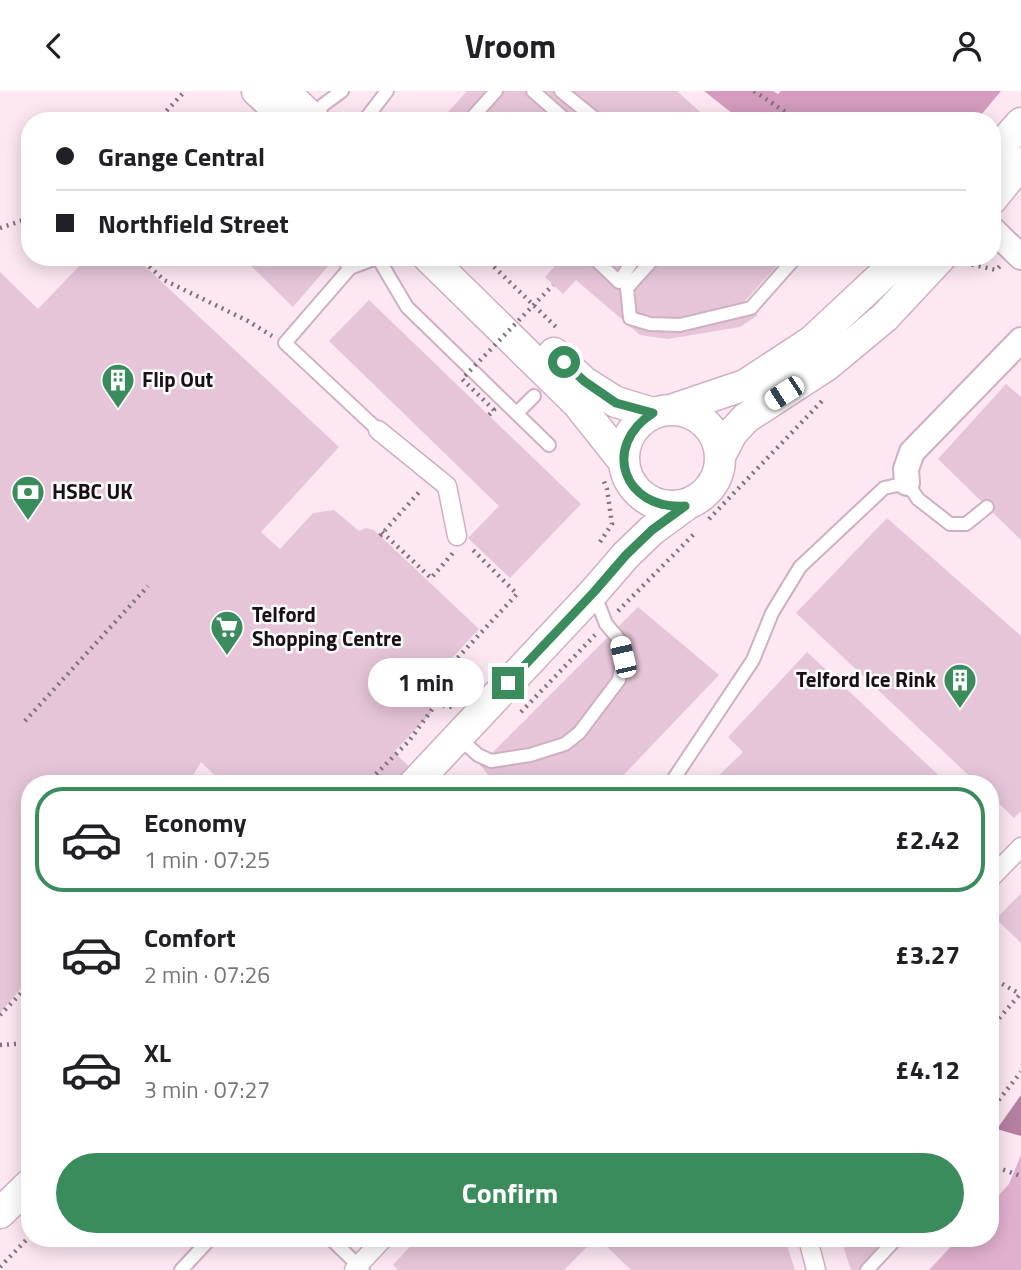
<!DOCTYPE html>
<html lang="en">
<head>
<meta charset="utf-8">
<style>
  body { margin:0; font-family:"Titillium Web",sans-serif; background:#f2f2f2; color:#202124; height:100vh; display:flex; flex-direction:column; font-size:26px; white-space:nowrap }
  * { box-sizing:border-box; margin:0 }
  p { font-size:23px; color:#757577 }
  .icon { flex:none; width:38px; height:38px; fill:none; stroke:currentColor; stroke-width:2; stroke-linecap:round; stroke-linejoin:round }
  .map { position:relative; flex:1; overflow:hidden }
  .sheet { position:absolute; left:21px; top:684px; width:978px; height:472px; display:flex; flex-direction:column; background:#fff; border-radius:28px; box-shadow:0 4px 18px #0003 }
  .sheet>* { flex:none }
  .hud { position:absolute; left:21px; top:21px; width:980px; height:154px; border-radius:28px; box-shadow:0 4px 18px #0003; display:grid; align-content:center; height:154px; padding:0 35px; background:#fff }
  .end { position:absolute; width:32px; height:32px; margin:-16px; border:9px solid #3a8c5d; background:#fff; box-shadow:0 0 0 4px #fff }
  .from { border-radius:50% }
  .bubble { position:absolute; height:49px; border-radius:24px; background:#fff; box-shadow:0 4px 18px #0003; font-size:23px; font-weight:700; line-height:49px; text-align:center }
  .car { position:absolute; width:21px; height:42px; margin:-21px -10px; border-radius:9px; box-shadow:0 0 5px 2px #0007; background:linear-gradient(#fff 24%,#345 0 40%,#fff 0 76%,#345 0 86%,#fff 0) }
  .hud b { display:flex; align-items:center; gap:24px; height:66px; font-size:26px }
  .hud b+b { border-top:2px solid #e0e0e0 }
  .hud i { width:18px; height:18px; background:#202124 }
  ul { padding:12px 0 0; list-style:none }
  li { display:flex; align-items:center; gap:21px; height:105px; margin:0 14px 10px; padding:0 21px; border:4px solid transparent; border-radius:28px }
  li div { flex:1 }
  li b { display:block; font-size:26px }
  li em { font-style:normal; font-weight:700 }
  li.active { border-color:#3a8c5d }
  li>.icon { width:63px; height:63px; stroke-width:1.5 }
  .cta { display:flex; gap:14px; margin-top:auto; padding:14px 35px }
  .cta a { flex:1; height:80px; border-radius:42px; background:#3a8c5d; color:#fff; font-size:28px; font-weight:700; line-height:80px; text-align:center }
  header { display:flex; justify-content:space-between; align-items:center; height:91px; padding:0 35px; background:#fff; font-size:32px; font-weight:700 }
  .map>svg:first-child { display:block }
  .green { fill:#e1b0ce }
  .forest { fill:#d49bbe }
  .water { fill:#b57fa1 }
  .building { fill:#e6c5d9 }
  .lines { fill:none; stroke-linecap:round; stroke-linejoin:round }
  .service-casing { stroke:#d1afc3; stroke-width:16 }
  .pedestrian-casing { stroke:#d1afc3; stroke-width:21 }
  .minor-casing { stroke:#d1afc3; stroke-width:28 }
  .tertiary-casing { stroke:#d1afc3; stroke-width:33 }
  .path { stroke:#81717b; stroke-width:4.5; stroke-dasharray:2 5; stroke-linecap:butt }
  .service { stroke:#fff; stroke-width:12 }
  .pedestrian { stroke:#fff; stroke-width:18 }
  .minor { stroke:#fff; stroke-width:24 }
  .tertiary { stroke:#fff; stroke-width:30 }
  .path-bridge { stroke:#81717b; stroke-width:4.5; stroke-dasharray:2 5; stroke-linecap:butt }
  .route { stroke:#3a8c5d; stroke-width:9 }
  .labels { text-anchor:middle; stroke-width:5; stroke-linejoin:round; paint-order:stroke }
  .poi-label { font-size:21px; font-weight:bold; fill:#1a0f16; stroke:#fbfbfb; text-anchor:start }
</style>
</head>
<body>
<header><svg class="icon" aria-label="back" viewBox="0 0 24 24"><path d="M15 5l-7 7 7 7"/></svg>Vroom<svg class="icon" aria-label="person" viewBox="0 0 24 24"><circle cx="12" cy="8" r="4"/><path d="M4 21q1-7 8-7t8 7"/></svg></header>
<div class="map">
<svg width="1021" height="1179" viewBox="0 0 1021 1179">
  <rect width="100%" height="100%" fill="#fce7f3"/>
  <path class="green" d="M1021,1064V1179H929L958,1148H990L991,1113L1009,1093Z"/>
  <path class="forest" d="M704,0H773L778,3L781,0H1001L976,30H742Z"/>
  <path class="water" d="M1021,1004V1045L997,1038Z"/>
  <path class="building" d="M467,0H677L710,30H440Z
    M88,166H135L339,356L261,441L280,458L313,422L334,419L359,440L366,437L374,439L479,538L428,593L431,622L394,661L427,693H224L201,671L188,693H30V887L0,922V181L38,218Z
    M242,166H336L293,216Z
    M557,166H785L744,211L758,224L740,236L668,248L640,244L576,189L563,203L545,186L560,169Z
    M369,209L581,413L510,487L468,447L499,415L329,250Z
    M1006,293L1021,306V449L938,368Z
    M887,427L1021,545V720L1014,727L990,704V693H978L796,522Z
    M638,516L719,584L615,693H496L480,674Z
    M807,561L948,693H710L743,661L728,646Z
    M990,738L998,745L990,753Z
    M1021,802V852L996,828Z
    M417,1148H595L564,1179H398L393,1174Z
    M599,1148H785L795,1179H631Z
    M841,1148H885L858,1179H851Z"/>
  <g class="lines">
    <defs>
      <path id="service" d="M533,0L567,30
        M561,0L598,30
        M312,29L323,14L342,0
        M364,30L387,0
        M469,30L496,0
        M341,166L350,177
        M593,166L619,191L635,166
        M655,166L627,197L630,227L650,233L680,234L751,217L796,166
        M378,167L407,216L549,354
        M517,322L534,305
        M378,339L285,252L350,177L379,166
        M458,646L478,664L491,670L530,664L565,653L579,642L619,589L623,566L618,547L606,533L594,502
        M675,686L753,569L772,522L800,476L884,397L907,392L918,408L950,433H966L987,416
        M331,1148L363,1179
        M181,1179L210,1148
        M867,1179L896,1148"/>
      <path id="pedestrian" d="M378,339L447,395L457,445
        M990,788L1021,756
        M808,1148L816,1179
        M354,1179L383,1148"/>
      <path id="minor" d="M992,138L1021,166
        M907,392L906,378L912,361L1021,249"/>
      <path id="tertiary" d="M257,0L290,30
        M284,0L315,30
        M992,65L1021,32
        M992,108L1021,72
        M428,166L577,312L624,371
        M554,262L584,291L616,311L653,322
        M674,318L745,294L812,250L902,166
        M624 367a48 48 0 1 1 96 0a48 48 0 1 1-96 0Z
        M720,365L732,342L746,327L826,275L885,226L941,166
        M414,693L594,501L626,464L652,439L685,415
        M0,1122L30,1093"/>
    </defs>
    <use href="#service" class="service-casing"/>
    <use href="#pedestrian" class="pedestrian-casing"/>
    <use href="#minor" class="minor-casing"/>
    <use href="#tertiary" class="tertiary-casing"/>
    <path class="path" d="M754,0L799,30
      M157,30L185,0
      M24,66L30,71
      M0,137L30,127
      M139,166L164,189L248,230L272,245
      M484,166L556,236
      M965,172L996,179L1000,175
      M709,428L824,308
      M382,441L431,487L453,462
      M380,445L421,399
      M600,451L612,433L607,398L603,388
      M618,520L695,442
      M436,613L452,616
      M521,621L595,544
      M25,630L148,495
      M366,693L409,650L436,613L437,589L517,503L471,457
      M990,886L1020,903
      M0,924L30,893
      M990,938L1021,902
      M0,954L30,952
      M990,1020L1021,981
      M990,1074L1021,1085
      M0,1176L30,1145"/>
    <use href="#service" class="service"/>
    <use href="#pedestrian" class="pedestrian"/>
    <use href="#minor" class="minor"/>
    <use href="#tertiary" class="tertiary"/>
    <path class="path-bridge" d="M489,324L494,319L462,288L553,194"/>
  </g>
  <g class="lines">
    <path class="route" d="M508,592L594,501L626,464L652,439L685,415C623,419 601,355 653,322L616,312L584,290L564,271"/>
  </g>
  <defs>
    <symbol id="building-pin" viewBox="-11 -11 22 30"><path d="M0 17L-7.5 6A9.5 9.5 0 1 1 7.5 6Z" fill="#3a8c5d" stroke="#fbfbfb"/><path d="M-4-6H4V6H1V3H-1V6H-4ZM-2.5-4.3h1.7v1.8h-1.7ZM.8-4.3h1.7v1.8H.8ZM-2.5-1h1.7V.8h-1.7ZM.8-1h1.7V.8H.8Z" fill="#fff"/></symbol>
    <symbol id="bank-pin" viewBox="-11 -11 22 30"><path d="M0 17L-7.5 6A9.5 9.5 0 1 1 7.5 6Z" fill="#3a8c5d" stroke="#fbfbfb"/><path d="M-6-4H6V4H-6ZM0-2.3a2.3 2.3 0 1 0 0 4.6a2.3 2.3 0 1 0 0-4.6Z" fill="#fff"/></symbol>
    <symbol id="supermarket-pin" viewBox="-11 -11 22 30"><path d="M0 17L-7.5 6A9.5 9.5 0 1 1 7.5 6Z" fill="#3a8c5d" stroke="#fbfbfb"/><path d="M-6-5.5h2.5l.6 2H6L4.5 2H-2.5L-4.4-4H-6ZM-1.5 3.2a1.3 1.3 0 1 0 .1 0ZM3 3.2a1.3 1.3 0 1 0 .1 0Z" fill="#fff"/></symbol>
  </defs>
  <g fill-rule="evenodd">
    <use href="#building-pin" x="99" y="270" width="38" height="52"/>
    <use href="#bank-pin" x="9" y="382" width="38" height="52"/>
    <use href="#supermarket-pin" x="208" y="517" width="38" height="52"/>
    <use href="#building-pin" x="941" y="570" width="38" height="52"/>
  </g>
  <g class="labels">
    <g class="poi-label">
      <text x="142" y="296">Flip Out</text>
      <text x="52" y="408">HSBC UK</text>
      <text x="252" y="531">Telford<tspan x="252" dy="24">Shopping Centre</tspan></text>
      <text x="936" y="596" text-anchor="end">Telford Ice Rink</text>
    </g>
  </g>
</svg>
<i class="end from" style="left:564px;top:271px"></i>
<i class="end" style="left:508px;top:592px"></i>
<div class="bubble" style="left:368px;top:567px;width:116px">1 min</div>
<i class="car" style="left:784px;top:302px;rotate:237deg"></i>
<i class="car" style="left:623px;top:566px;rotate:347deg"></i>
<div class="hud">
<b><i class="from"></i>Grange Central</b>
<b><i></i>Northfield Street</b>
</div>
<section class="sheet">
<ul>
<li class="active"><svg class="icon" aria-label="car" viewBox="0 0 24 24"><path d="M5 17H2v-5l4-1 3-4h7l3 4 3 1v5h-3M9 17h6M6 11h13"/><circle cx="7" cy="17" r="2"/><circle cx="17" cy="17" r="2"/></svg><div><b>Economy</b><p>1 min · 07:25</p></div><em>£2.42</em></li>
<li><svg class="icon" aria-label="car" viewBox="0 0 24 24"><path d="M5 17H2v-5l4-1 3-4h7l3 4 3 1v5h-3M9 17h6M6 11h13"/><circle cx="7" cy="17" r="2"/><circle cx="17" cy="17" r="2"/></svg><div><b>Comfort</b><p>2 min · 07:26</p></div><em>£3.27</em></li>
<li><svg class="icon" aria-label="car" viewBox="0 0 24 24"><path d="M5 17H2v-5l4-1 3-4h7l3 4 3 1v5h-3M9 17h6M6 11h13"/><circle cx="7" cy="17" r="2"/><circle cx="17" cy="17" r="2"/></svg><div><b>XL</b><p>3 min · 07:27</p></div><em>£4.12</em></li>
</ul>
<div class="cta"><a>Confirm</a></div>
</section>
</div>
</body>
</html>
